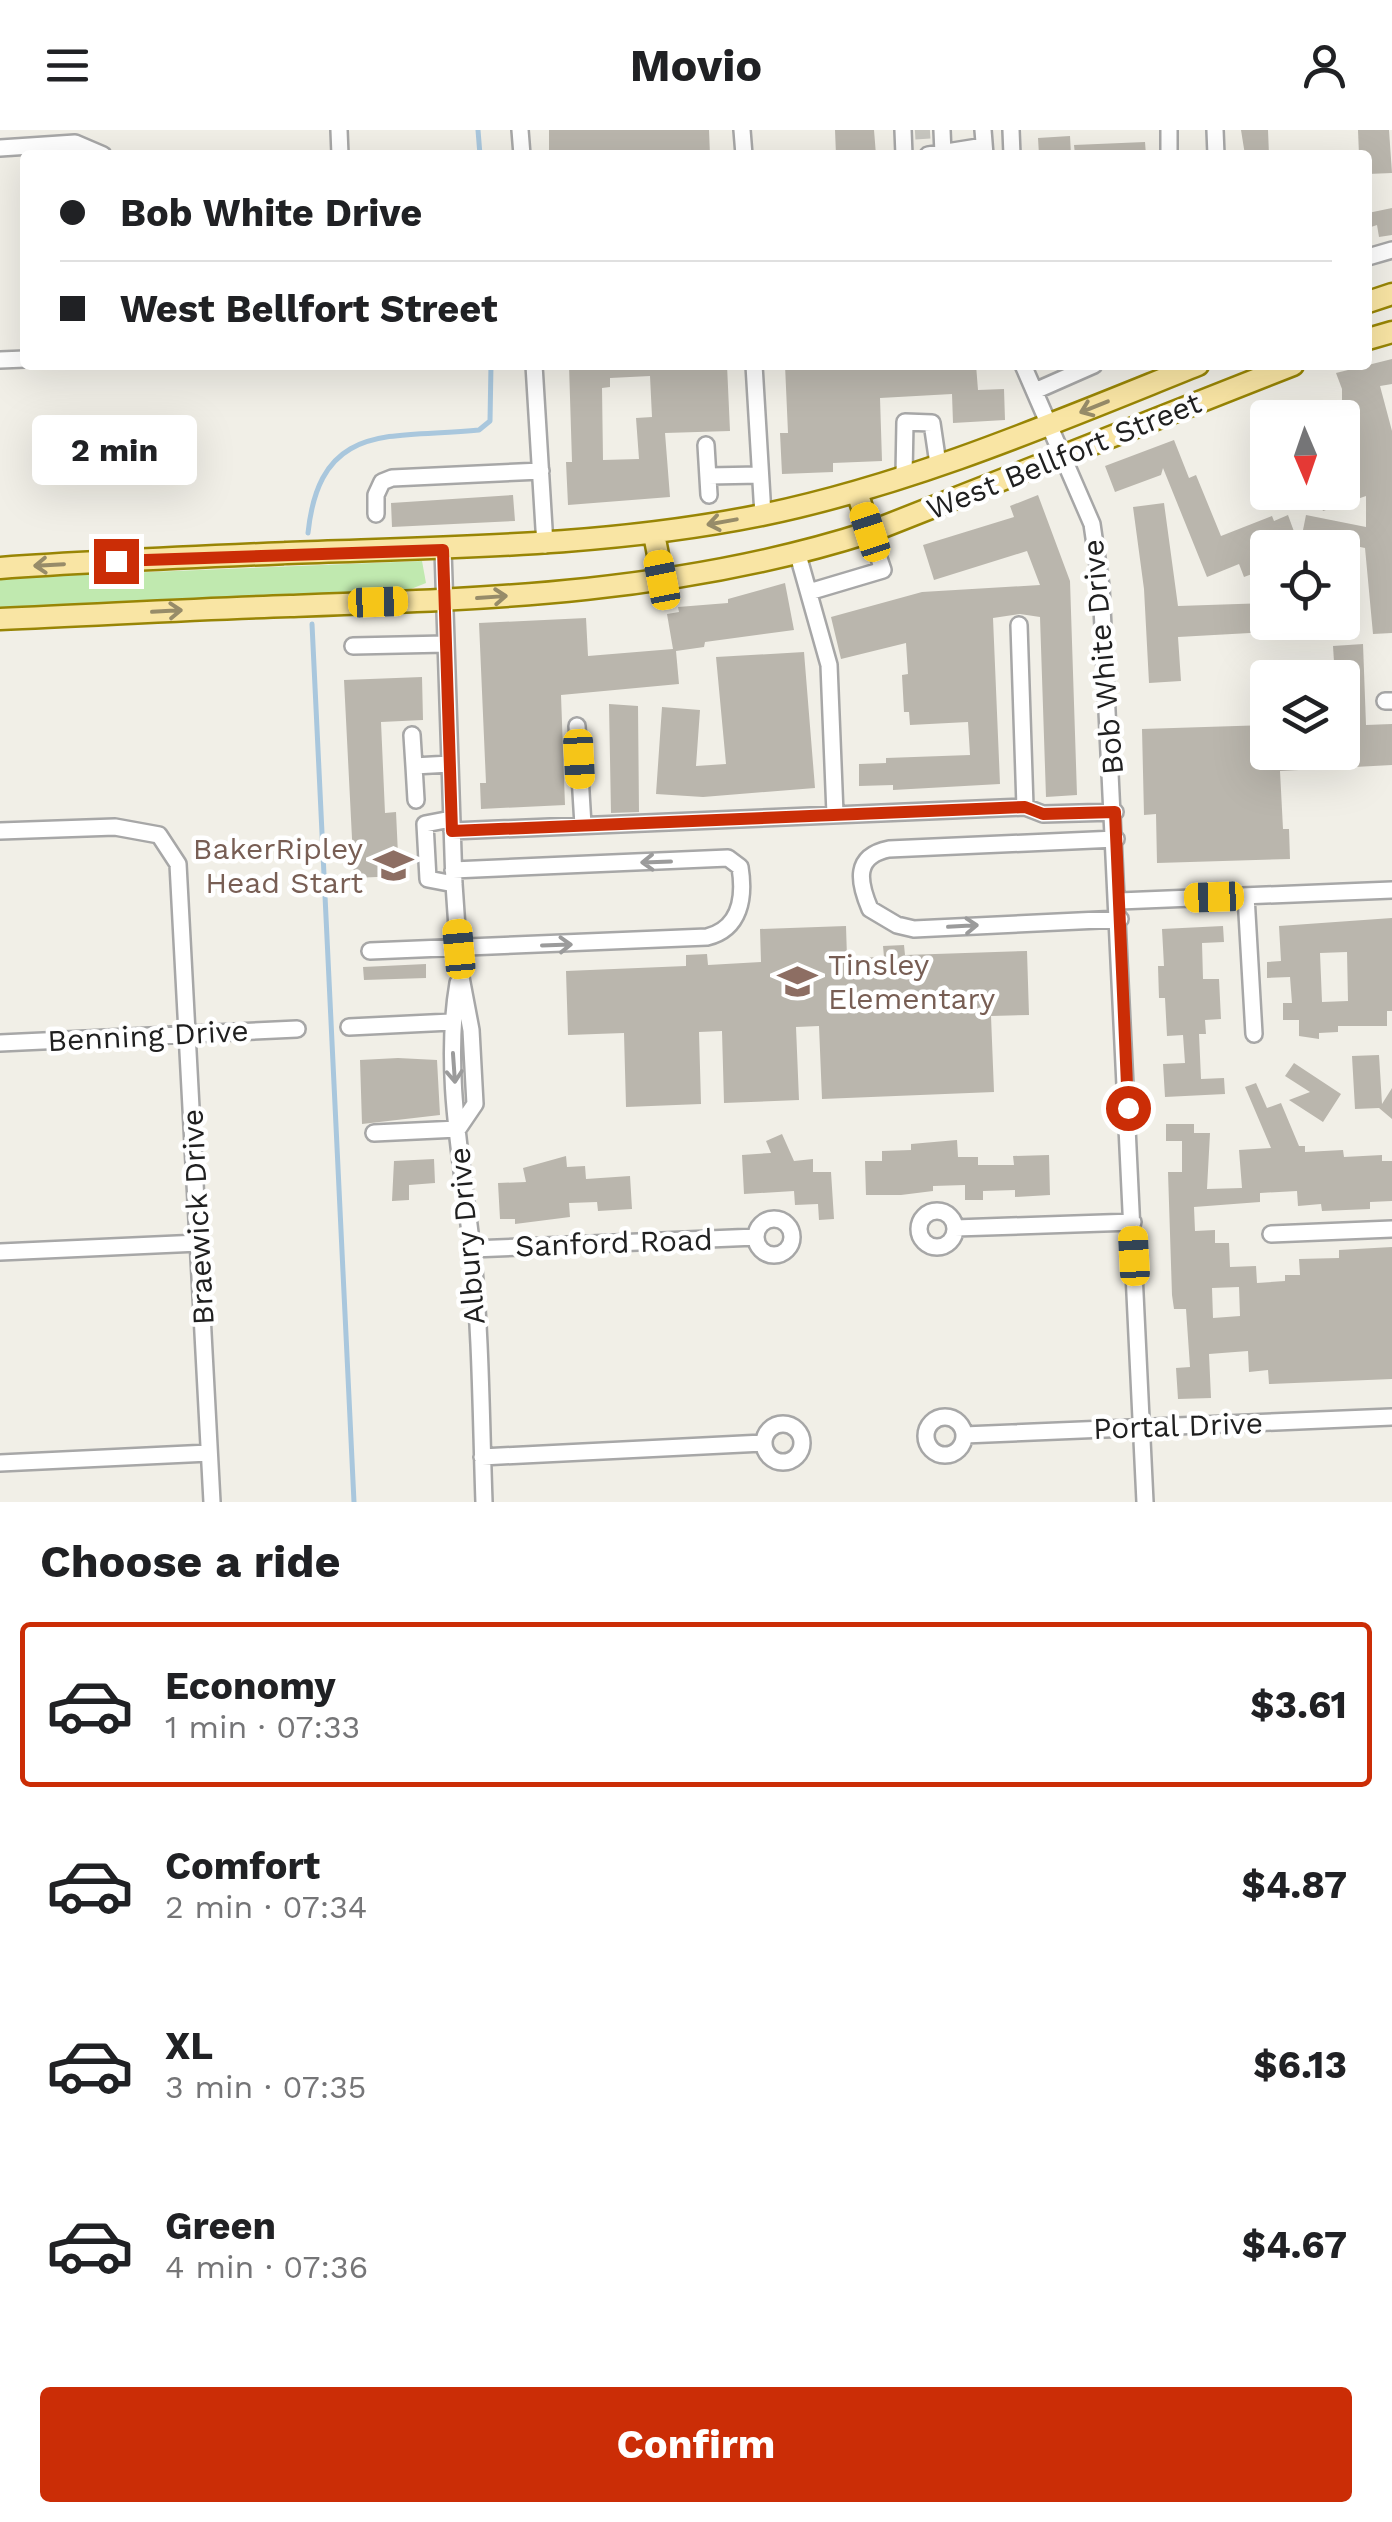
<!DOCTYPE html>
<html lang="en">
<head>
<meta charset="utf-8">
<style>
  body { margin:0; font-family:"Work Sans",sans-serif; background:#f6f6f6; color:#202124; height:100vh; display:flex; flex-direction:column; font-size:38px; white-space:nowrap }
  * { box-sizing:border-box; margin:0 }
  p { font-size:32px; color:#757577 }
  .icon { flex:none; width:55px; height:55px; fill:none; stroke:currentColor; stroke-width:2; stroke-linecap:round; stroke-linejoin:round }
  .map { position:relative; height:1372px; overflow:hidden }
  .side { display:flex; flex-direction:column; background:#fff; flex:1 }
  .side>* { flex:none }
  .banner { position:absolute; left:20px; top:20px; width:1352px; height:220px; border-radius:10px; box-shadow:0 10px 40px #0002; display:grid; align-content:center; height:220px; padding:0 40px; background:#fff }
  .needle { width:65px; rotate:178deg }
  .tools { position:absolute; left:1250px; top:270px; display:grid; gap:20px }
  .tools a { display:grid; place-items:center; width:110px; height:110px; border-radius:10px; background:#fff; box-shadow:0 10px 40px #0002; font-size:50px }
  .end { position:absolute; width:45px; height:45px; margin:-22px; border:12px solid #cb2d06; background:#fff; box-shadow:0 0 0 5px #fff }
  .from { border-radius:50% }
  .bubble { position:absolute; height:70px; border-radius:10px; background:#fff; box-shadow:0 10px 40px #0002; font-size:32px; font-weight:700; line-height:70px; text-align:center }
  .car { position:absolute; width:30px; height:60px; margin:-30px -15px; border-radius:12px; box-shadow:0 0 8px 2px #0007; background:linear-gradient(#f5c518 24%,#345 0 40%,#f5c518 0 76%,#345 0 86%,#f5c518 0) }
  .banner b { display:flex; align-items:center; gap:35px; height:95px; font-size:38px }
  .banner b+b { border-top:2px solid #e0e0e0 }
  .banner i { width:25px; height:25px; background:#202124 }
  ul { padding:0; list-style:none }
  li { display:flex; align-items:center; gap:30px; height:165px; margin:0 20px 15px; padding:0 20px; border:5px solid transparent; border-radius:10px }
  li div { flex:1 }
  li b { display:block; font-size:38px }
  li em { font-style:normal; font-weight:700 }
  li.selected { border-color:#cb2d06 }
  li>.icon { width:90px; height:90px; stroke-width:1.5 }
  h2 { padding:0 40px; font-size:45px; line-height:120px }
  .button { display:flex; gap:20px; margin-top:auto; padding:20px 40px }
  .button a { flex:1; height:115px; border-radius:10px; background:#cb2d06; color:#fff; font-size:40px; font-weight:700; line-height:115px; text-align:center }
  header { display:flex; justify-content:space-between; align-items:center; height:130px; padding:0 40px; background:#fff; font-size:45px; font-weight:700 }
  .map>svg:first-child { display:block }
  .grass { fill:#c0e9af }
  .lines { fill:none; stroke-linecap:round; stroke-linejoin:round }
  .stream { stroke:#a9c7dd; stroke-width:5 }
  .building { fill:#bab6ad; fill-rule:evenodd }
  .minor-tunnel { stroke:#c7c6bf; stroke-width:15; stroke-dasharray:15 8; stroke-linecap:butt }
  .minor-casing { stroke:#a7a7a7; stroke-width:20 }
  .major-casing { stroke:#988505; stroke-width:25 }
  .minor { stroke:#fff; stroke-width:15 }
  .major { stroke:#f9e5a4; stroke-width:20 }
  .oneway { stroke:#978c69 }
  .oneway2 { stroke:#9b9b9b }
  .route { stroke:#cb2d06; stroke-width:12 }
  .labels { text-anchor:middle; stroke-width:9; stroke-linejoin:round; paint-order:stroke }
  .street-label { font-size:30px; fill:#202020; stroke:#fff }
  .education-label { font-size:30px; fill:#785e54; stroke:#fff; text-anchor:end }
</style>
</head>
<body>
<header><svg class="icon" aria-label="menu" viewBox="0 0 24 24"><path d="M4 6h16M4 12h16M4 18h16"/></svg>Movio<svg class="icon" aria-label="person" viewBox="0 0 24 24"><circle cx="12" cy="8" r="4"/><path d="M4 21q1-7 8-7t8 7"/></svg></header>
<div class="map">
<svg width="1392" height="1372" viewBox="0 0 1392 1372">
  <rect width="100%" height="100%" fill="#f1efe7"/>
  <path class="grass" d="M422,431L426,453L406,461L0,480V448Z"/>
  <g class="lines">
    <path class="stream" d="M478,0L480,25
      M308,403C320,289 392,309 479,300L490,291L491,235
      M312,494L354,1372"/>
  </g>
  <path class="building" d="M549,0H709L710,25H549Z
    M835,0H874L876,25H836Z
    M1241,0H1268L1269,25H1245Z
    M1358,0H1389L1392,43L1368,44V25H1359Z
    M1070,6L1071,25H1039L1038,8Z
    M1145,12L1146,25H1075L1074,15Z
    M1392,78V105L1379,107L1377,95L1368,98V83Z
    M1392,229V254L1380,256L1392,301V503L1373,504L1365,418L1302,405L1306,385L1366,397V366L1323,381L1316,362H1342V259L1336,243Z
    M569,235H727L730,301L665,303L670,367L568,375L566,332H572ZM650,246L652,287L636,288L639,329L603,330L602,258L610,257V248Z
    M785,235H878L879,239L976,235L978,260L1004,259L1005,290L953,293L952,264L880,268L882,331L833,333V342L782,344L780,303H788Z
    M1174,310L1189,348L1196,345L1221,406L1272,386L1274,391L1288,385L1300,418H1268V438L1244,447L1239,434L1207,447L1163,338L1161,345L1115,362L1105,336Z
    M513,365L515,391L392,397L391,373Z
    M1038,365L1070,451L1077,665L1046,667L1040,487L1020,484L993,488L1000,654L893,660V655L859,656V634L886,633V628L970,625L968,592L910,595L909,582H904L902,545L908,544L906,513L841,529L831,487L922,462L1040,455L1027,421L934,450L923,415L1014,387L1010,376Z
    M1164,373L1178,476L1268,473V502L1178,507L1181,551L1149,553L1144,459L1133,377Z
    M785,453L794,500L705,512L704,517L676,521L679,554L561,565L565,675L481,679L480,653H486L479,493L586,488L588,526L673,519L667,484L679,482L678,477L728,473V469Z
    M1363,514L1366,595L1392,594V635L1280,641L1283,699H1289L1290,729L1157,733L1156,684L1144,685L1142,599L1268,595V622H1342V548H1335L1333,516Z
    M804,522L815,658L703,667L656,664L662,577L700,580L696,636L726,634L716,527Z
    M422,547L423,590L381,592L385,683L396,682L399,746L354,748L344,550Z
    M609,574L638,576L639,682L611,683Z
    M1392,788V881H1387V896H1338V902L1319,903V909L1299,906V890H1283V873H1292L1290,847L1267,848V832L1281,831L1279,796ZM1347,822L1348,871L1322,872L1320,823Z
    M846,796L847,828L884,827L883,816L904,815L905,825L1027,821L1029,885L991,886L994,962L822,969L819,896L796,897L799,970L724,973L722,901L699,902L701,974L626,977L624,903L568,905L566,841L686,836V825L707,824L708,835L761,832L760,799Z
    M1223,796L1224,812L1202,813L1203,849H1219L1221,889L1205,890L1206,904H1199L1201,949L1224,948L1225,964L1165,967L1163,934L1185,933L1183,905L1167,906L1165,868H1159L1158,836H1164L1162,799Z
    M426,834V848L364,850L363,837Z
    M1379,925L1382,974L1392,958V989L1379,978L1355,979L1352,926Z
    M398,928L437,930L440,985L362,994L360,930Z
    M1294,933L1341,964L1323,992L1289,970L1310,962L1285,946Z
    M1256,953L1267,978L1281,973L1299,1016H1305V1022L1343,1020L1344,1027L1382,1025V1031H1392V1071L1370,1072V1079L1322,1081L1321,1074L1298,1076L1297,1061L1260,1063V1072L1194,1077L1195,1101L1215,1100V1113H1229L1230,1137L1256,1136L1257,1153L1285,1151V1145H1300L1299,1129L1339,1128V1120L1392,1117V1249L1269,1254L1268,1240L1249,1242L1248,1221L1209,1224L1211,1268L1178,1269L1176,1238L1190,1237L1186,1179H1174L1172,1165L1168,1042H1182V1011H1166V994H1194V1003H1210L1207,1059L1242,1058L1239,1020L1271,1018L1245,957ZM1239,1157L1240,1186L1213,1188L1212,1158Z
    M782,1004L794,1031L813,1029V1042H831L834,1089L819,1090L818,1074L795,1075L794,1061L744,1064L742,1025L771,1023L766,1011Z
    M957,1010L958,1027H978V1035H1014L1013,1026L1049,1025L1050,1065L1015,1067V1060L983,1061V1070H965V1055L933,1056V1061L901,1065H866L865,1031H882V1021L911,1020V1014Z
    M566,1026L567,1037L585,1036L586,1049L630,1046L632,1079L598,1081L597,1072L569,1073L570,1087L515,1094V1089H500L498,1053L526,1052L523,1038Z
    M434,1029L435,1053L409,1055V1070L392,1071L394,1031Z"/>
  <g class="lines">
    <path class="minor-tunnel" d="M915,2L932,1"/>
    <defs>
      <path id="minor" d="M339,0L340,25
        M520,0L522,25
        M742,0L744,25
        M903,0L904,25
        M942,0L943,24
        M983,0L985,25
        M1011,0L1012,25
        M1169,0V25
        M1215,0L1216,25
        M0,18L75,13L103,25
        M928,25L984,16
        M1368,127L1392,120
        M0,230L25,229
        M534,235L545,415
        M754,235L763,385
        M1023,235L1092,394L1101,456L1145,1372
        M1035,261L1094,235
        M706,315L709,365
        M904,345L905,292L932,293L938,334
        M708,346L760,345
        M376,384V365L382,352L392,348L541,341
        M798,425L829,535L835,684
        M809,462L883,440L870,402
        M1019,495L1025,677
        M353,516L446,514
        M1385,571H1392
        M577,596L583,695
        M412,605L414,636
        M416,670L414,636L450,634
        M451,689L425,694L428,749L454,754
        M0,701L115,697L159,705L178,734L212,1372
        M452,701L1025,677L1043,684L1115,682
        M1116,709L889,719C854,726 858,751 870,779L897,795L914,799L1120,789
        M1246,766L1254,904
        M1119,771L1392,760
        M370,821L707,807C740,799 745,768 740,737L728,728L453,740
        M458,853C443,940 462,1032 472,1119C481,1203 481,1288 484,1372
        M349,897L451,892
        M0,913L297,899
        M374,1003L458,999L475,974L471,900L460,842L454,754L443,420
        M919 1099a18 18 0 1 1 36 0a18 18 0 1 1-36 0Z
        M756 1107a18 18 0 1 1 36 0a18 18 0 1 1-36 0Z
        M955,1098L1133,1092
        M1271,1104L1392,1099
        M472,1119L756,1107
        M0,1122L199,1113
        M926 1306a19 19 0 1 1 38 0a19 19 0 1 1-38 0Z
        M764 1313a19 19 0 1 1 38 0a19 19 0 1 1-38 0Z
        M964,1305L1392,1287
        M482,1327L763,1313
        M0,1333L209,1323"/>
      <path id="major" d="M1368,172L1392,164
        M1368,209L1392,202
        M857,362L870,402
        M654,404L663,451
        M0,438C96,431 192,427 287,423C447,417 604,417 762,385C912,354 1056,292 1198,235
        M0,489C97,485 193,479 290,476C488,469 680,463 870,402L1293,235"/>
    </defs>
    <use href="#minor" class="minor-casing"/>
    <use href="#major" class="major-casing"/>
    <use href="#minor" class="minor"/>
    <use href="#major" class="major"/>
  </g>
  <defs><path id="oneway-shaft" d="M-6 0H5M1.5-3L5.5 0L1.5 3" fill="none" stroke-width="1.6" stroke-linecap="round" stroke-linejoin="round" transform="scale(2.5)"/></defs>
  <g class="oneway">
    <use href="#oneway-shaft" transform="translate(1094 277) rotate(158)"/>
    <use href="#oneway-shaft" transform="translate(722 392) rotate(170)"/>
    <use href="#oneway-shaft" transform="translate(49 435) rotate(177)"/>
    <use href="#oneway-shaft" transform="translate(492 467) rotate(-4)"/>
    <use href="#oneway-shaft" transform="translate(167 481) rotate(-3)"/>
  </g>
  <g class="oneway2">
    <use href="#oneway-shaft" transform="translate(656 732) rotate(178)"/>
    <use href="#oneway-shaft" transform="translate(963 796) rotate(-3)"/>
    <use href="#oneway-shaft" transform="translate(557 815) rotate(-2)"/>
    <use href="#oneway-shaft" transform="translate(454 938) rotate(86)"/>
  </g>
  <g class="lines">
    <path class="route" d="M116,431L443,420L452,701L1025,677L1043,684L1115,682L1128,978"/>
  </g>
  <defs>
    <symbol id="school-bare" viewBox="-9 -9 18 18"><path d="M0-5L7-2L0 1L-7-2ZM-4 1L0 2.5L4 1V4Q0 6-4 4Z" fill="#8d6e63" stroke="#fff" stroke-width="2.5" paint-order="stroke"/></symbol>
  </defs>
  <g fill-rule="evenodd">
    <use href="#school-bare" x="366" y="708" width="55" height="55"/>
    <use href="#school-bare" x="770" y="824" width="55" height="55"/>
  </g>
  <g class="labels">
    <g class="street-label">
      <text transform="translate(1064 326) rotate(-22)" y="10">West Bellfort Street</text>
      <text transform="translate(1103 527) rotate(-95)" y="10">Bob White Drive</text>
      <text transform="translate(148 906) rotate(-3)" y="10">Benning Drive</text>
      <text transform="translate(198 1087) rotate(-93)" y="10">Braewick Drive</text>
      <text transform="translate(467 1106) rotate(-95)" y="10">Albury Drive</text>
      <text transform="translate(614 1113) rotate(-2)" y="10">Sanford Road</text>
      <text transform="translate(1178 1296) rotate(-2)" y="10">Portal Drive</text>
    </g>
    <g class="education-label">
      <text x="363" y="729">BakerRipley<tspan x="363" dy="34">Head Start</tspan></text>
      <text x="828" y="845" text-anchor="start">Tinsley<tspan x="828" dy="34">Elementary</tspan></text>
    </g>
  </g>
</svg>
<div class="tools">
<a><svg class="needle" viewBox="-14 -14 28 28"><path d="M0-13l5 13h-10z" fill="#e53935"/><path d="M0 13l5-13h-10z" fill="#757577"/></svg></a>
<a><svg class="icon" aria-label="locate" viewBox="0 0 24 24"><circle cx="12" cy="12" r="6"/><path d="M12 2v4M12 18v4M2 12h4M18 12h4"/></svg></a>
<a><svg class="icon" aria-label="layers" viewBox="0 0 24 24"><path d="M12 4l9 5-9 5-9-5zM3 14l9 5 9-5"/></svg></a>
</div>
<i class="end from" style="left:1128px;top:978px"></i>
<i class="end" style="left:116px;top:431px"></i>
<div class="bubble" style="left:32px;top:285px;width:165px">2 min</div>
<i class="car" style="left:870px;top:402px;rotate:342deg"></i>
<i class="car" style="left:662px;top:450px;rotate:349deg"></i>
<i class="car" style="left:378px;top:472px;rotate:88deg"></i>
<i class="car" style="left:579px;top:629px;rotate:177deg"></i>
<i class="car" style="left:1214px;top:767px;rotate:268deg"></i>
<i class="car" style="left:459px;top:819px;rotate:355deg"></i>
<i class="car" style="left:1134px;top:1126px;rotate:357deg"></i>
<div class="banner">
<b><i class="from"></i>Bob White Drive</b>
<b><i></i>West Bellfort Street</b>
</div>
</div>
<section class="side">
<h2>Choose a ride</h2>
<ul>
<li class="selected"><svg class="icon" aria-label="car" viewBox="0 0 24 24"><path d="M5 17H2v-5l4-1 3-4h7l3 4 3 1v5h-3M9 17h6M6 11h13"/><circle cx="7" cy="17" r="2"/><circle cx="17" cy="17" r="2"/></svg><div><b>Economy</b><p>1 min · 07:33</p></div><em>$3.61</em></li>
<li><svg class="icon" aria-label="car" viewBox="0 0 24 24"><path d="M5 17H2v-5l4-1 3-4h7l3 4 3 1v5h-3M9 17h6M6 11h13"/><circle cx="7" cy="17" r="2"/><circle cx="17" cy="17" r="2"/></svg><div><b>Comfort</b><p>2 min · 07:34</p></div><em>$4.87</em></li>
<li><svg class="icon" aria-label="car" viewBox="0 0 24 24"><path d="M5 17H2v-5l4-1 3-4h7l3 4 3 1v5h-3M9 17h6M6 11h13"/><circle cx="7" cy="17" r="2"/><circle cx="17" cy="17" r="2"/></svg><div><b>XL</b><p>3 min · 07:35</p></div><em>$6.13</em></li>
<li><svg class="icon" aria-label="car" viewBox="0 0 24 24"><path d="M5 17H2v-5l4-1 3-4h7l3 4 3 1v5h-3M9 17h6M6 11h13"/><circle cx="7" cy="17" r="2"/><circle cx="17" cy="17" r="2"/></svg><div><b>Green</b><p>4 min · 07:36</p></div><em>$4.67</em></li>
</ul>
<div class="button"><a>Confirm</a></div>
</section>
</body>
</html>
